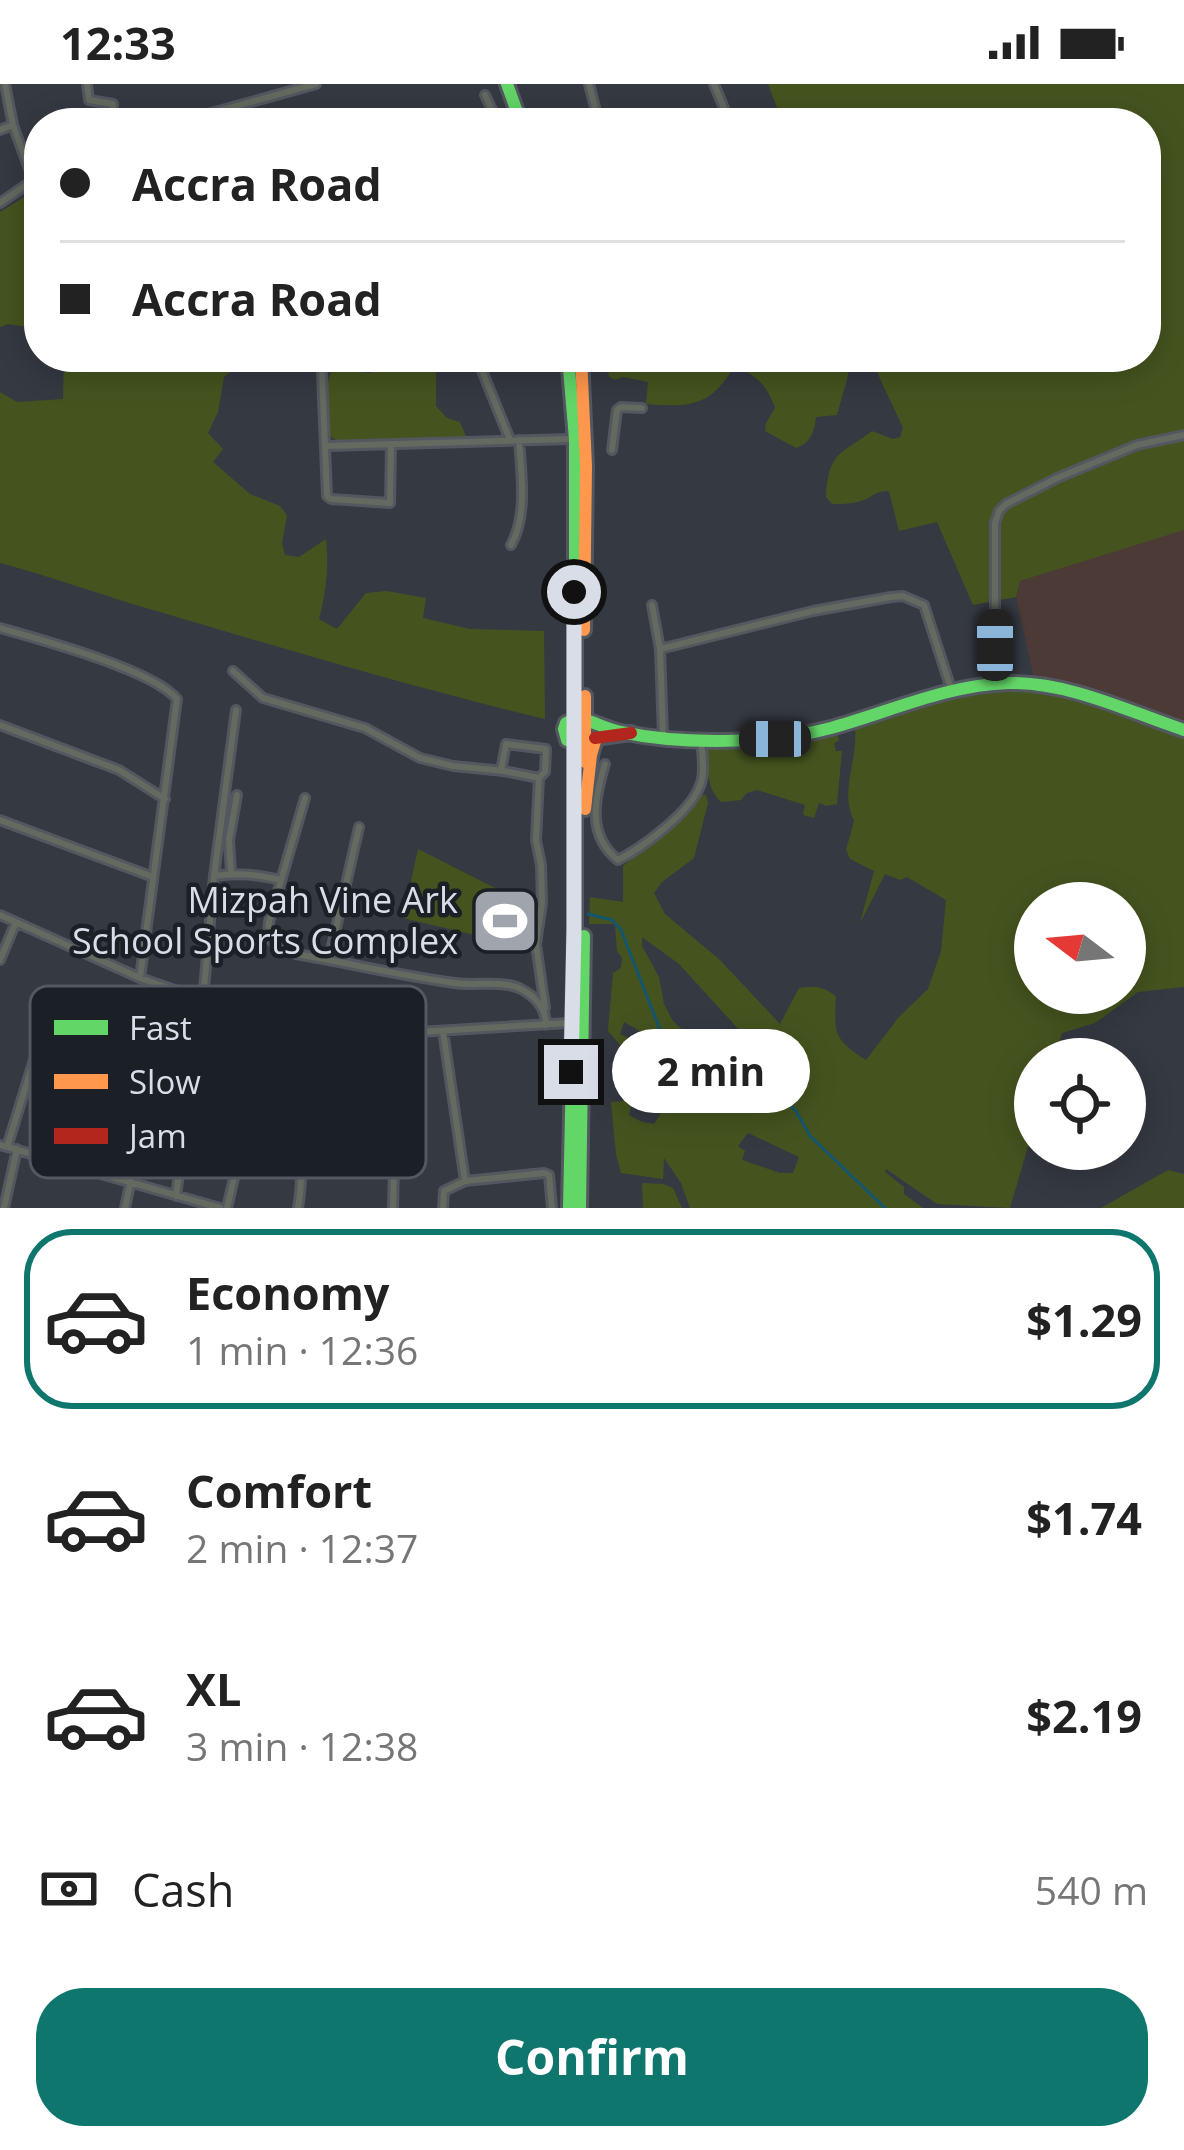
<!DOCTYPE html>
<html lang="en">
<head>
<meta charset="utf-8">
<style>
  body { margin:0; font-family:"Open Sans",sans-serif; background:#f6f6f6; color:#222; height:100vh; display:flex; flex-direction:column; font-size:45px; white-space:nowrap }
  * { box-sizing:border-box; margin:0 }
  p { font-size:39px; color:#767676 }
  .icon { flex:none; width:66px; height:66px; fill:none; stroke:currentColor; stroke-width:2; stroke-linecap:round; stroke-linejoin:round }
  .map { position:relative; height:1124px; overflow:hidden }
  .details { display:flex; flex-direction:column; background:#fff; flex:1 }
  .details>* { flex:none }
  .banner { position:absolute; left:24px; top:24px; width:1137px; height:264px; border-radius:48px; box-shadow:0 6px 30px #0003; display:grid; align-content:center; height:264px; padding:0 36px; background:#fff }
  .needle { width:78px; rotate:286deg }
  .fabs { position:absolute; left:1014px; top:798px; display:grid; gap:24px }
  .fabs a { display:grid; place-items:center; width:132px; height:132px; border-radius:50%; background:#fff; box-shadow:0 6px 30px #0003; font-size:60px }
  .end { position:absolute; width:54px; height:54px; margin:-27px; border:15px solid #d8dde7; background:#111; box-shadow:0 0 0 6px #111 }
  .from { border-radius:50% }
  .bubble { position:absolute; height:84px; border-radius:42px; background:#fff; box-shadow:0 6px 30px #0003; font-size:39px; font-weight:700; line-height:84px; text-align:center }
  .car { position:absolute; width:36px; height:72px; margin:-36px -18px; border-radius:15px; box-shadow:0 0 9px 3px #0007; background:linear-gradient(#222 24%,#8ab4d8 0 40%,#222 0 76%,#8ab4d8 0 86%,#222 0) }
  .banner b { display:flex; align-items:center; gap:42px; height:114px; font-size:45px }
  .banner b+b { border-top:3px solid #e0e0e0 }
  .banner i { width:30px; height:30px; background:#222 }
  ul { padding:21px 0 0; list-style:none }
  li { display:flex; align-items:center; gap:36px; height:180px; margin:0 24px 18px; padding:0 12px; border:6px solid transparent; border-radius:48px }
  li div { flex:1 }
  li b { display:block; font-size:45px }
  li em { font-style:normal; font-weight:700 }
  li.on { border-color:#0f766e }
  li>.icon { width:108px; height:108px; stroke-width:1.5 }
  .pay { display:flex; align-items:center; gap:30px; height:132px; padding:0 36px; font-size:45px }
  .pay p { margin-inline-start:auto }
  .primary-button { display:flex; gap:24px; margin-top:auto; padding:24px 36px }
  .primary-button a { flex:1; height:138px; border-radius:48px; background:#0f766e; color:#fff; font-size:48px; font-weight:700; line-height:138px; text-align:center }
  .status { display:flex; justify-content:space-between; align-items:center; height:84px; padding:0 60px; background:#fff; direction:ltr }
  .status svg { height:33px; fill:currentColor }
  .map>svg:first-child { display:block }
  .industrial { fill:#4b3a36 }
  .green { fill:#45541f; fill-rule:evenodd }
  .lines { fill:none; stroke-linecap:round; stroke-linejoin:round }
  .stream { stroke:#15566f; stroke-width:3 }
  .street-casing { stroke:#53575f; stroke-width:12 }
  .fast-casing { stroke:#53575f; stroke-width:18 }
  .slow-casing { stroke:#53575f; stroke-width:18 }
  .jam-casing { stroke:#53575f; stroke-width:18 }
  .street { stroke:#646a5f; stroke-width:6 }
  .fast { stroke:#63d668; stroke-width:12 }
  .slow { stroke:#ff974d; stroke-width:12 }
  .jam { stroke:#b3261e; stroke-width:12 }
  .route { stroke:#d8dde7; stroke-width:15 }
  .labels { text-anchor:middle; stroke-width:9; stroke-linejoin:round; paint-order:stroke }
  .poi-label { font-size:36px; fill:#d8dde7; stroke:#1b1f26; text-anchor:end }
  .key { fill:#1b1f26; stroke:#545860; stroke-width:3 }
  .key-label { font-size:33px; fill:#d8dde7 }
</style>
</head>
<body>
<div class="status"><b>12:33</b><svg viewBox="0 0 49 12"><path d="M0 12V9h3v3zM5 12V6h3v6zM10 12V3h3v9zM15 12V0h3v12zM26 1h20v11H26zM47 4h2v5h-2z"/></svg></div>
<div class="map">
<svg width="1184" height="1124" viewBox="0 0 1184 1124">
  <rect width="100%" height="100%" fill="#353942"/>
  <path class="industrial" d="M1180,445L1184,446V641L1067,602L1034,595L1016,513L1020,497Z"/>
  <path class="green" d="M768,0H1184V446L1020,497L1016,513L973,521L937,438L899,447L889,407C877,407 876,410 866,415C855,420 843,420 832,420L826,413C829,366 840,372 872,347L893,355L900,353L903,344L870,273H1146V39H783Z
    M39,104V245L8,240L0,243V128Z
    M64,273H230V288L224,293L218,328L208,349L223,365L213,378L250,410L280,422L287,431L282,459L285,471L299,473L326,455C329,483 326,508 319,535L337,545L366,509L387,507L426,514L423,534L470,545L544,547L545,635C415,604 288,566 160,528C106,513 54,493 0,479V308L17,318L63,315Z
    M389,273H433L436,284V322L447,334L460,338L467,355L340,359L330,352L325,307L332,285L370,289L388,279Z
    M606,273H811L815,281L838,276L847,278L848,292L837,331L816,333C815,346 811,359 796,364L765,347L766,339L775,324C767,302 756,288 733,284C710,324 687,323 646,320L648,298L623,293L614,296L609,292Z
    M1016,604L1056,609L1184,651V903L1138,908L1095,939L1062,949L1054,975H1035V1039L1010,1124L937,1120L886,1085L885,1088L904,1103V1110L923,1124H690L681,1099L664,1074L663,1095L621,1089L616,1070L611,1018L623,1017L641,981L640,976L622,963L608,947L613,889L621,884L622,874L617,867L615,840H589L590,813L623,818V782L696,719L701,711H706L708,719L694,774L662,798L654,809L665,830L720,876L780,940L799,904C814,902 825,902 836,913C834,951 834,955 866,976L899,933L928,905L941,867L946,816L907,793L900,796L885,790L860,839L874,787L850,775L846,766L854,737C838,705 861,672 854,639L988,606ZM1035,819H1125V909H1035ZM642,853L679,880L741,948L705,957L686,949L673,937L664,920L659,893L642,862ZM624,938L659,958L667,970L680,971L686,968L684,1012L664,1004L661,1029L654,1040L642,1038L629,1031L633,1013L628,1010L637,992L644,995L652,985L663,978L650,964L620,950ZM748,1049L799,1073L793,1089H780L742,1076L745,1067L738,1062Z
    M831,646L832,650L837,649L839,657L834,659L836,667H842L837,720L826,722L819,719L814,734L803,731L805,721L757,706L747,709L741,716L721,718C707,705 707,687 708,669L703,663L704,657C749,662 787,658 831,646Z
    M418,765L497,805L483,853L403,834Z
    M500,805L520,818L515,864L486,855Z
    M1168,1086L1184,1090V1124H1101Z
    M642,1099L663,1100L673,1104L682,1124H643Z"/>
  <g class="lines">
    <path class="stream" d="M588,830L612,836L621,846L659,943L665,952L757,996L784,1015L796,1027L810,1052L885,1124"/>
    <defs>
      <path id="street" d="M5,0L13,41L33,96
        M87,0L89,16L113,20L112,39
        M589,0L599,39
        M714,0L730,39
        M485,11L496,34L515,32
        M121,39L135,35L204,31L316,0
        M0,46L13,41
        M0,119L39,92
        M484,273L481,284L510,356
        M322,290L327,412L331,415L390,419L391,361
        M327,362L571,355
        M612,366L617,326L621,323L642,324
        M511,461C528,431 521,388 519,356
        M652,521L660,565L663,652
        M0,544C39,555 153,586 177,615L140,894
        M660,565L813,527L891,513L903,512L924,521L952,608
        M233,587L263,614L365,644L420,674L453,682L504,687L539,694
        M995,600V439L999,427L1006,420L1057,394L1137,361L1184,351
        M0,641L119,686L165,715
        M605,680C595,713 586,751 618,776C642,764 689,729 699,704C706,689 702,671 701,655
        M501,687L506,660L546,665L545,688L539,694L536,756L541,781L542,819L536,860L545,924
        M305,714L269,838C266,860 277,864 296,870C349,879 402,892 455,899C475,902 504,896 521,905C536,913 546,924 546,941
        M0,736L153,793
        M231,789L229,756L237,711
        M214,792C238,788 258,791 281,796
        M0,831L140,894L203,916L291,943L368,951L568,939
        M329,875L359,743
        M0,876L16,838
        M443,947L465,1097
        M388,950L394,1085L393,1124
        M256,1008C297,1042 307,1072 298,1124
        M0,1061L220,1124
        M7,1063L46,937L53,932L63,931L144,962L152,973L154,989L125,1124
        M69,1081L105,947
        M176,1112L203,916L214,792L236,626
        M4,1124L17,1065
        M227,1124L271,938
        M443,1124L444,1107L465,1097L544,1089L549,1091L552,1124"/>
      <path id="fast" d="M507,0L521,39
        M568,273L575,355V845L569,1124
        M579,659L567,656L564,645L566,639L578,634C593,637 606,645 621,648C682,661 771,660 831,644C889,628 947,601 1008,599C1070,598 1127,627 1184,646
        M580,1124L584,852"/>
      <path id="slow" d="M581,273L586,382L584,546
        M585,612V678
        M585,725L591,671L596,654"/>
      <path id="jam" d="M595,654L631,649"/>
    </defs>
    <use href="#street" class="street-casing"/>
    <use href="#fast" class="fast-casing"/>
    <use href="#slow" class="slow-casing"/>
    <use href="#jam" class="jam-casing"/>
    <use href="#street" class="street"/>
    <use href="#fast" class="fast"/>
    <use href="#slow" class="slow"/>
    <use href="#jam" class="jam"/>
  </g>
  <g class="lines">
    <path class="route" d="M571,988L574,845V508"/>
  </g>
  <defs>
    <symbol id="stadium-square" viewBox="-11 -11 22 22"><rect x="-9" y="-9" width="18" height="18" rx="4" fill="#9fa4ad" stroke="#1b1f26"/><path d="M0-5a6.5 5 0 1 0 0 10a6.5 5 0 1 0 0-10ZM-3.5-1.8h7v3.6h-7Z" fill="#fff"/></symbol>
  </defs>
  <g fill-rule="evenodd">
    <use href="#stadium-square" x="467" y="799" width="76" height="76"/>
  </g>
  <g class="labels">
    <g class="poi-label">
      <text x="458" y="829">Mizpah Vine Ark<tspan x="458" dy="41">School Sports Complex</tspan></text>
    </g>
  </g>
  <rect x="30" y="902" width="396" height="192" rx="18" class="key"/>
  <rect x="54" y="936" width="54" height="15" fill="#63d668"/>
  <rect x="54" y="990" width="54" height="15" fill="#ff974d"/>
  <rect x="54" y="1044" width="54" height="16" fill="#b3261e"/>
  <g class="key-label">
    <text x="129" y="956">Fast</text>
    <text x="129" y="1010">Slow</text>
    <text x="129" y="1064">Jam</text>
  </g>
</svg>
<div class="fabs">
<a><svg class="needle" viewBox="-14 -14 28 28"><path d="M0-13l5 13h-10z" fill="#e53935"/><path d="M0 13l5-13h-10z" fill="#767676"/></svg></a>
<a><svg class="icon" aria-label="locate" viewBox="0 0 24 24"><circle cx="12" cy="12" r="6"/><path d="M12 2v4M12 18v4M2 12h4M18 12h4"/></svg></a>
</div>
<i class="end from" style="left:574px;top:508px"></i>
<i class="end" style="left:571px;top:988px"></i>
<div class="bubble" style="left:612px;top:945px;width:198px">2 min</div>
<i class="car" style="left:995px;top:561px;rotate:0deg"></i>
<i class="car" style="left:775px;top:655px;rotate:270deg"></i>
<div class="banner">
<b><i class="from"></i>Accra Road</b>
<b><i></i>Accra Road</b>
</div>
</div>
<section class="details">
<ul>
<li class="on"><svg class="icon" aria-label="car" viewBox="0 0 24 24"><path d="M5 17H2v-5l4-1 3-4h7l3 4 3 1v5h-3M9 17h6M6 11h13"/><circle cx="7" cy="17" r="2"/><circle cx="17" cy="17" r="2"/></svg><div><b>Economy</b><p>1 min · 12:36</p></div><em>$1.29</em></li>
<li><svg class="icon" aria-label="car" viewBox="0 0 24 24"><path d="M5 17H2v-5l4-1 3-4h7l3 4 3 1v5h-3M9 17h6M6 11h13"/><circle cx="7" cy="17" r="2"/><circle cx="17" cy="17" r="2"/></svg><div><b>Comfort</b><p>2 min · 12:37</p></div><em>$1.74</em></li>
<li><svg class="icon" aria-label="car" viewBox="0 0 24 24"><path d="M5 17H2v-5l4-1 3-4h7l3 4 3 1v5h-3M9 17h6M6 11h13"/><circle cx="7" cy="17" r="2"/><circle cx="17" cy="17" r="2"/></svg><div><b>XL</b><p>3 min · 12:38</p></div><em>$2.19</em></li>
</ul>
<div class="pay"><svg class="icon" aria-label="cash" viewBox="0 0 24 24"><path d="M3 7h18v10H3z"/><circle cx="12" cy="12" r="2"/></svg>Cash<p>540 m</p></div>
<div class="primary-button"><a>Confirm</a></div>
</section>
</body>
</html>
